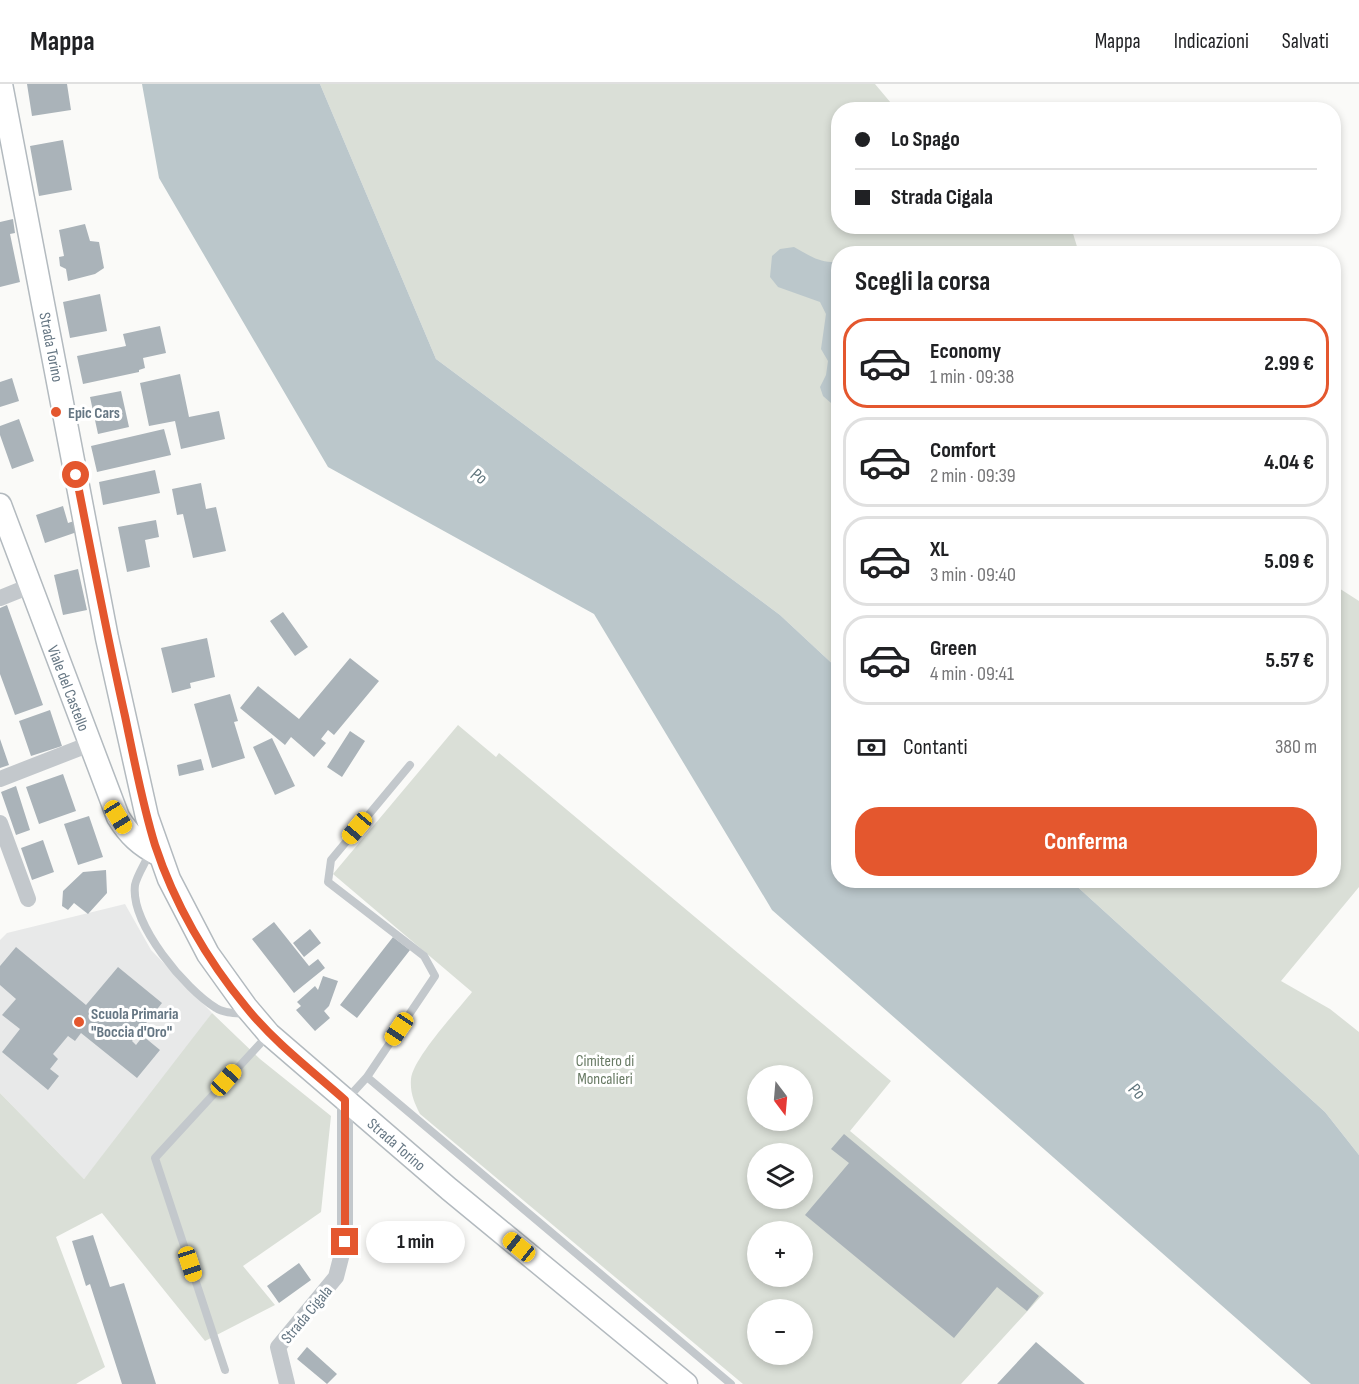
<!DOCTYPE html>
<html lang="it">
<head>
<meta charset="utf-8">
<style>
  body { margin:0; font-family:"Sofia Sans Condensed",sans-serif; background:#f2f2f2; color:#202124; height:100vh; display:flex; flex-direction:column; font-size:22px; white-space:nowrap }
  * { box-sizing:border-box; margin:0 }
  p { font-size:20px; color:#757577 }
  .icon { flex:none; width:33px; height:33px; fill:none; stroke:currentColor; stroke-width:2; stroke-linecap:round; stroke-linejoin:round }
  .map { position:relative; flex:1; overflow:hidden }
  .sheet { position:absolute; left:831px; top:162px; width:510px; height:642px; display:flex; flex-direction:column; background:#fff; border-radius:24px; box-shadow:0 3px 9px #0003 }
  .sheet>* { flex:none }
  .banner { position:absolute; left:831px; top:18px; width:510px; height:132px; border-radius:24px; box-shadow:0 3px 9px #0003; display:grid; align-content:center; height:132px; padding:0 24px; background:#fff }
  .needle { width:39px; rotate:164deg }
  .fabs { position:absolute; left:747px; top:981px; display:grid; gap:12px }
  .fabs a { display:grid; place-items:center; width:66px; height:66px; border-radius:50%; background:#fff; box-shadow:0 3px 9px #0003; font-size:30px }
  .end { position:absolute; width:27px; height:27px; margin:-14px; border:8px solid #e4572e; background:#fff; box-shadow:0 0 0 3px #fff }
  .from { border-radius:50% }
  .bubble { position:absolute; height:42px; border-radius:21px; background:#fff; box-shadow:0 3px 9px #0003; font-size:20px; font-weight:700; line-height:42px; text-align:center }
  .car { position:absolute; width:18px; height:36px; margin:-18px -9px; border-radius:8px; box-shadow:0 0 4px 2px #0007; background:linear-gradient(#f5c518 24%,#345 0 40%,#f5c518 0 76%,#345 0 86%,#f5c518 0) }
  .banner b { display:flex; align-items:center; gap:21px; height:57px; font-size:22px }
  .banner b+b { border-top:2px solid #e0e0e0 }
  .banner i { width:15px; height:15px; background:#202124 }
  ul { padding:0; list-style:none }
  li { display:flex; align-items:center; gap:18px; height:90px; margin:0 12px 9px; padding:0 12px; border:3px solid #e0e0e0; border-radius:24px }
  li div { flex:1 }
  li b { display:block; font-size:22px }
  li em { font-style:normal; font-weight:700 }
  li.active { border-color:#e4572e }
  li>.icon { width:54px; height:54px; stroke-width:1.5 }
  h2 { padding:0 24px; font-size:27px; line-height:72px }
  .pay { display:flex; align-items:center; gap:15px; height:66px; padding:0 24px; font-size:22px }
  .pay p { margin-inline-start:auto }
  .primary-button { display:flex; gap:12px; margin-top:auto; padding:12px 24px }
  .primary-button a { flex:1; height:69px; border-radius:24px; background:#e4572e; color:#fff; font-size:24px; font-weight:700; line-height:69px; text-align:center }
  header { display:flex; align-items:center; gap:36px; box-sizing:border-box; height:84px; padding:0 30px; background:#fff; border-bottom:2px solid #e0e0e0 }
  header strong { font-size:28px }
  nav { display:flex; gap:33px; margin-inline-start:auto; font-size:21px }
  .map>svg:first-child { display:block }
  .built { fill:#e8e9e9 }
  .green { fill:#dadfd7; fill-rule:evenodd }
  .water { fill:#bbc7cb }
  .building { fill:#aab3b9 }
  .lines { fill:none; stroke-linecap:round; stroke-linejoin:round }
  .secondary-casing { stroke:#b3babf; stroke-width:25 }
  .lane { stroke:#c3c8cc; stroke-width:8 }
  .street { stroke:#c3c8cc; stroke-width:16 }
  .secondary { stroke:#fff; stroke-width:22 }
  .route { stroke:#e4572e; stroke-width:8 }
  .poi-dot { fill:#e4572e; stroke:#fff; stroke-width:2 }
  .labels { text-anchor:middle; stroke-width:6; stroke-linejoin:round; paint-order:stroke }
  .street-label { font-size:16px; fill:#657683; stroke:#fff }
  .poi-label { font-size:16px; font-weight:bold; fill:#657683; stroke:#fff; text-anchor:start }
  .park-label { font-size:16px; fill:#687a64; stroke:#fff }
  .water-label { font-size:18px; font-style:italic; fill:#60757c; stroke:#fff }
</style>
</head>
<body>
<header>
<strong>Mappa</strong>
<nav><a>Mappa</a><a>Indicazioni</a><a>Salvati</a></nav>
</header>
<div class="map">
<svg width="1359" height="1300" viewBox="0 0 1359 1300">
  <rect width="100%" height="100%" fill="#fafaf8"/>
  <path class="built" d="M125,820L151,866L212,929L167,992L84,1095L0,1009V856L7,849Z"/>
  <path class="green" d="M320,0H875L896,25L838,26V142L965,143L966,149L1029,143H1071L1079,169L838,170V585L780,531L436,275Z
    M1334,501L1359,517V803L1281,897L1330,925L1359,948V1071L1325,1028L1071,797L1334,796Z
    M458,641L496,673L499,669L891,997L850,1047L1044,1209L961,1300H743L420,1030C414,1018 410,1009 411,995C413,974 458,926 472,908L333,790ZM758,992H802V1036H758ZM758,1070H802V1114H758ZM758,1148H802V1192H758ZM758,1226H802V1270H758Z
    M212,929L260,975L331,1032L321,1128L243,1182L275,1221L205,1257L102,1129L56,1153L105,1283L76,1300H0V1009L84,1095Z"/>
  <path class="water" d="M142,0H320L436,275L780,531L838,585V796L1071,797L1325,1028L1359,1071V1300H1311L772,826L594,530L328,383L159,94Z
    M794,163C808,171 823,181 838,177V316L831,319L823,312L820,303L826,291L828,277L821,265L826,230L820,218L778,203L770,193L772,172L780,165Z"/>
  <path class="building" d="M27,0H67L71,26L32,32Z
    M63,56L72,106L39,112L30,62Z
    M13,135L15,149L10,150L20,198L0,203V138Z
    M85,140L90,157L99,158L104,184L95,190L68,197L66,185L60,182L59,173L64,172L59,146Z
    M100,210L107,247L70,254L63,218Z
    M160,242L166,269L143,274L145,284L139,286V288L83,300L77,272L126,262L123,250Z
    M180,290L189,333L219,327L225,355L181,365L175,337L149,342L140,299Z
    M12,294L19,317L0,323V298Z
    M121,307L129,343L98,350L90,313Z
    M19,335L34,377L12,385L0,351V342Z
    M164,345L171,371L97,388L91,362Z
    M155,386L160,409L103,421L99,398Z
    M201,399L206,425L216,423L226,467L193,474L183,430L177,431L172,405Z
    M63,422L68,439L74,437L77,448L45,459L36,431Z
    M156,436L159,453L145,456L150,483L127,488L118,443Z
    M78,485L87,526L63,531L54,491Z
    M7,521L43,621L15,631L0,590V524Z
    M283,528L308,563L295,572L270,537Z
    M207,554L215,593L190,599L191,604L172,609L161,564Z
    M350,574L379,597L334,651L328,646L321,655L326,659L314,673L291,653L285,661L240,624L258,602L299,635Z
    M230,610L238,637L234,638L245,674L212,684L194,620Z
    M50,626L62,662L31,672L19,637Z
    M350,647L365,657L342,693L327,683Z
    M272,654L295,702L275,711L253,663Z
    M0,655L9,681L0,684Z
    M201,675L204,686L179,692L177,681Z
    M63,690L76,727L39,740L26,703Z
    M16,702L30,746L16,751L1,708Z
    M89,732L103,773L78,781L64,740Z
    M43,756L54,788L32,796L21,764Z
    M106,786L107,809L88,830L74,819L68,826L62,822L63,807L83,788Z
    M274,838L309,882L318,875L325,884L294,909L252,855Z
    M310,845L321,859L304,873L293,859Z
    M393,853L410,866L357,934L340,921Z
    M16,863L86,921L118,883L162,919L132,957L136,961L143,952L160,966L137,994L81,949L75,957L68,952L53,970L58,975L50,985L59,992L48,1006L2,968L20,945L2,931L16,915L0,901V882Z
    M323,892L338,897L329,922L324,927L330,934L315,947L296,926L301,922L297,918L315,902L318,906Z
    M844,1050L1039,1212L1027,1227L997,1203L954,1254L805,1131L849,1079L831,1065Z
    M93,1151L110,1203L124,1199L156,1300H122L90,1200L86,1202L72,1157Z
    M299,1179L311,1196L279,1219L267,1202Z
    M1036,1258L1085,1300H997Z
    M307,1263L337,1290L327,1300L297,1275Z"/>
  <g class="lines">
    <defs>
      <path id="secondary" d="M1,0L107,554L147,733L169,795L208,870L246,923L269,950L449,1105L686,1300
        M0,421L118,733C129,751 140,761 159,771"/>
    </defs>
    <use href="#secondary" class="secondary-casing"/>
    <path class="lane" d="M150,768C146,778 137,791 135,801C130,840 186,906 216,924C225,930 238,929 248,930
      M367,993L435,892L424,872L328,798L331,776L410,681
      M346,1016L367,993L731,1300
      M225,1286L155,1074L269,950"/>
    <path class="street" d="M0,514L30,502
      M0,695L90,660
      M0,739L28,815
      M287,1300L278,1263L336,1193L345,1158V1016"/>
    <use href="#secondary" class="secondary"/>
  </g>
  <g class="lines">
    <path class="route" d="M76,391C92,472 107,552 125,632C134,675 142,719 155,761C174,819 207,876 246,923C274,958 311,986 345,1016V1158"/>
  </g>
  <g class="poi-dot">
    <circle cx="56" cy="328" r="6"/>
    <circle cx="79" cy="938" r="6"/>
  </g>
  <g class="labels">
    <g class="street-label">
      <text transform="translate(52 263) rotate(79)" y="6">Strada Torino</text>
      <text transform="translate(69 604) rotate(69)" y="6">Viale del Castello</text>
      <text transform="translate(397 1060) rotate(41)" y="6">Strada Torino</text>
      <text transform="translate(306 1230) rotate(-50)" y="6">Strada Cigala</text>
    </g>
    <g class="poi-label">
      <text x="68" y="334">Epic Cars</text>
      <text x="91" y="935">Scuola Primaria<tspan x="91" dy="18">"Boccia d'Oro"</tspan></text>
    </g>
    <g class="park-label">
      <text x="605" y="982">Cimitero di<tspan x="605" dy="18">Moncalieri</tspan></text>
    </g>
    <g class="water-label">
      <text transform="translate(479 392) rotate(33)" y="6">Po</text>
      <text transform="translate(1137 1007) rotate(43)" y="6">Po</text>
    </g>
  </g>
</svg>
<div class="fabs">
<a><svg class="needle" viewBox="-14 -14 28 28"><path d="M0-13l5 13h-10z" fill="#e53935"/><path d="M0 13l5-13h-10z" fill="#757577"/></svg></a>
<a><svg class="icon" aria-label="layers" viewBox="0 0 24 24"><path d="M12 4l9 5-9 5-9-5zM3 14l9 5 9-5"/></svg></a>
<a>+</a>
<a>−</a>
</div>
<i class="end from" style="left:76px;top:391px"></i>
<i class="end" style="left:345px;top:1158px"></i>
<div class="bubble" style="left:366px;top:1137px;width:99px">1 min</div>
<i class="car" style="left:118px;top:733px;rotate:148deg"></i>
<i class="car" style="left:357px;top:744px;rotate:220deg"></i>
<i class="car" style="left:399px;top:945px;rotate:214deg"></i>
<i class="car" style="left:226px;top:996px;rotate:42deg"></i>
<i class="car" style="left:519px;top:1163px;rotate:309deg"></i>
<i class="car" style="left:190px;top:1180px;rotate:162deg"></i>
<div class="banner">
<b><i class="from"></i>Lo Spago</b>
<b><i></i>Strada Cigala</b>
</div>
<section class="sheet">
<h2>Scegli la corsa</h2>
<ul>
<li class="active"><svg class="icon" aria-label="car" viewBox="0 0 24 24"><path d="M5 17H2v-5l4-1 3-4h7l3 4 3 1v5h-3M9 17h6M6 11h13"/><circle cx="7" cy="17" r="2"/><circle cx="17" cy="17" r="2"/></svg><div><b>Economy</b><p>1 min · 09:38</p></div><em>2.99 €</em></li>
<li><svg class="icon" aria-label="car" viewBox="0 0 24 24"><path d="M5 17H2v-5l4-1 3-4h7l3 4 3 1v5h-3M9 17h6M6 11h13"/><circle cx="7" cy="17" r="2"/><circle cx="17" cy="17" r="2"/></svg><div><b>Comfort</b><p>2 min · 09:39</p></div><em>4.04 €</em></li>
<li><svg class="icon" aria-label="car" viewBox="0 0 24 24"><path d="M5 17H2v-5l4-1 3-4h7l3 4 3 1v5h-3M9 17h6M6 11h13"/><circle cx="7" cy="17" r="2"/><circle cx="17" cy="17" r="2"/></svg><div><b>XL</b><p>3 min · 09:40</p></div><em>5.09 €</em></li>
<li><svg class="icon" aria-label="car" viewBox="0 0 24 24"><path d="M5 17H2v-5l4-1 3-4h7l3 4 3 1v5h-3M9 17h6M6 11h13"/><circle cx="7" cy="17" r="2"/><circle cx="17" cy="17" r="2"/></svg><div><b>Green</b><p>4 min · 09:41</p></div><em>5.57 €</em></li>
</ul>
<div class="pay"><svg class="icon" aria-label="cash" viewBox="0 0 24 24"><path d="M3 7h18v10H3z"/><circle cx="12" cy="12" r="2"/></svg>Contanti<p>380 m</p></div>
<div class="primary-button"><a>Conferma</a></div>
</section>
</div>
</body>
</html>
